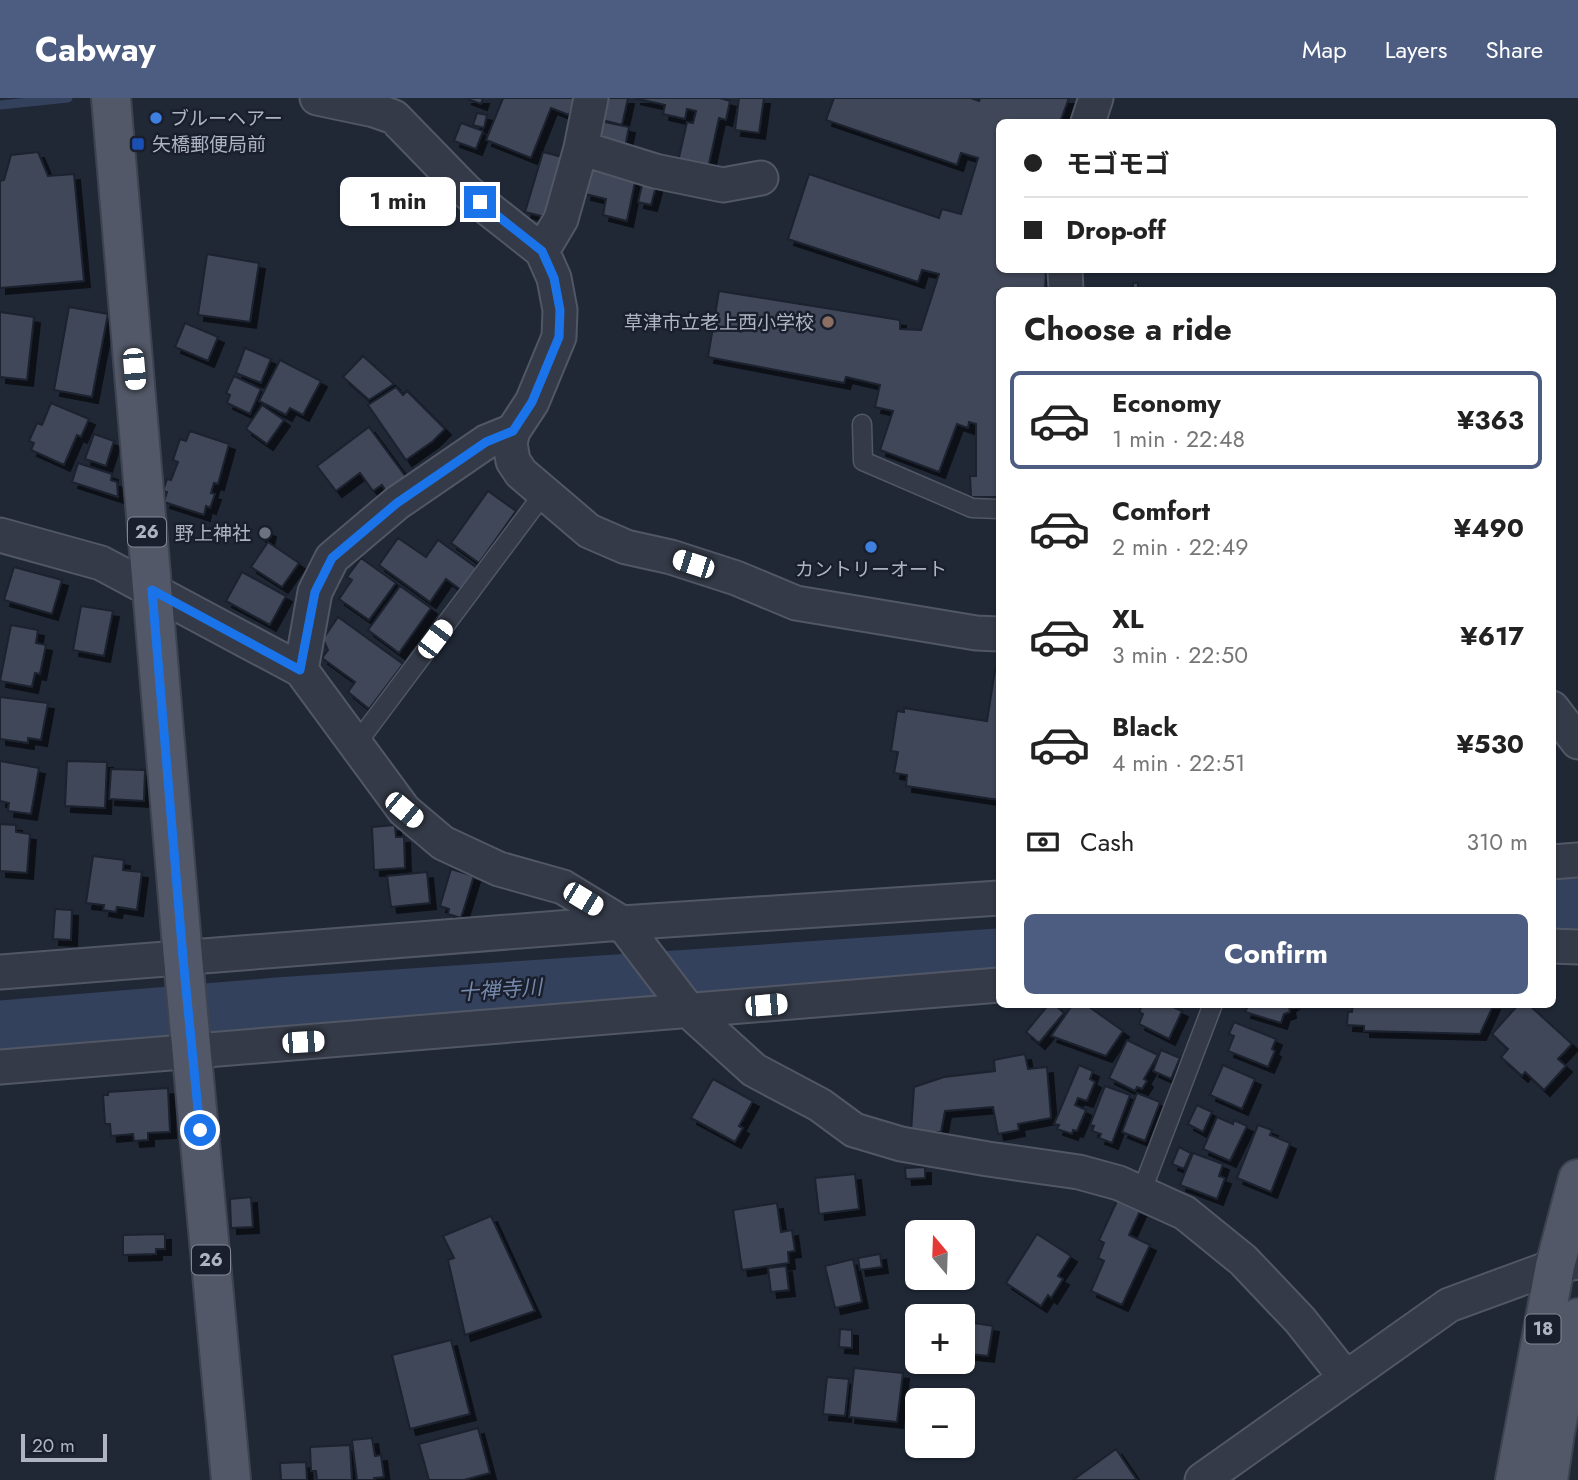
<!DOCTYPE html>
<html lang="en">
<head>
<meta charset="utf-8">
<style>
  body { margin:0; font-family:Jost,"Noto Sans JP",sans-serif; background:#f6f6f6; color:#222; height:100vh; display:flex; flex-direction:column; font-size:26px; white-space:nowrap }
  * { box-sizing:border-box; margin:0 }
  p { font-size:23px; color:#767676 }
  .icon { flex:none; width:38px; height:38px; fill:none; stroke:currentColor; stroke-width:2; stroke-linecap:round; stroke-linejoin:round }
  .map { position:relative; flex:1; overflow:hidden }
  .panel { position:absolute; left:996px; top:189px; width:560px; height:721px; display:flex; flex-direction:column; background:#fff; border-radius:10px; box-shadow:0 2px 5px #0004 }
  .panel>* { flex:none }
  .guide { position:absolute; left:996px; top:21px; width:560px; height:154px; border-radius:10px; box-shadow:0 2px 5px #0004; display:grid; align-content:center; height:154px; padding:0 28px; background:#fff }
  .needle { width:46px; rotate:341deg }
  .fabs { position:absolute; left:905px; top:1122px; display:grid; gap:14px }
  .fabs a { display:grid; place-items:center; width:70px; height:70px; border-radius:10px; background:#fff; box-shadow:0 2px 5px #0004; font-size:35px }
  .scale { position:absolute; left:21px; bottom:18px; width:86px; box-sizing:border-box; padding-left:7px; border:4px solid #aeb4c4; border-top:0; font-size:19px; line-height:24px; white-space:nowrap; color:#aeb4c4; -webkit-text-stroke:5px #191f2c; paint-order:stroke }
  .end { position:absolute; width:32px; height:32px; margin:-16px; border:9px solid #1a73e8; background:#fff; box-shadow:0 0 0 4px #fff }
  .from { border-radius:50% }
  .bubble { position:absolute; height:49px; border-radius:10px; background:#fff; box-shadow:0 2px 5px #0004; font-size:23px; font-weight:700; line-height:49px; text-align:center }
  .car { position:absolute; width:21px; height:42px; margin:-21px -10px; border-radius:9px; box-shadow:0 0 5px 2px #0007; background:linear-gradient(#fff 24%,#345 0 40%,#fff 0 76%,#345 0 86%,#fff 0) }
  .guide b { display:flex; align-items:center; gap:24px; height:66px; font-size:26px }
  .guide b+b { border-top:2px solid #e0e0e0 }
  .guide i { width:18px; height:18px; background:#222 }
  ul { padding:0; list-style:none }
  li { display:flex; align-items:center; gap:21px; height:98px; margin:0 14px 10px; padding:0 14px; border:4px solid transparent; border-radius:10px }
  li div { flex:1 }
  li b { display:block; font-size:26px }
  li em { font-style:normal; font-weight:700 }
  li.on { border-color:#4d5c81 }
  li>.icon { width:63px; height:63px; stroke-width:1.5 }
  h2 { padding:0 28px; font-size:32px; line-height:84px }
  .pay { display:flex; align-items:center; gap:18px; height:77px; padding:0 28px; font-size:26px }
  .pay p { margin-inline-start:auto }
  .button { display:flex; gap:14px; margin-top:auto; padding:14px 28px }
  .button a { flex:1; height:80px; border-radius:10px; background:#4d5c81; color:#fff; font-size:28px; font-weight:700; line-height:80px; text-align:center }
  header { display:flex; align-items:center; gap:42px; box-sizing:border-box; height:98px; padding:0 35px; background:#4d5c81; color:#fff }
  header strong { font-size:33px }
  nav { display:flex; gap:38px; margin-inline-start:auto; font-size:24px }
  .map>svg:first-child { display:block }
  .lines { fill:none; stroke-linecap:round; stroke-linejoin:round }
  .stream { stroke:#34415d; stroke-width:9 }
  .river { stroke:#34415d; stroke-width:51 }
  .building { fill:#3f4759; stroke:#1b212e; stroke-width:2; filter:url(#shadow) }
  .lane-casing { stroke:#515765; stroke-width:21 }
  .street-casing { stroke:#515765; stroke-width:37 }
  .primary-casing { stroke:#3d4351; stroke-width:42 }
  .lane { stroke:#343a47; stroke-width:18 }
  .street { stroke:#343a47; stroke-width:33 }
  .primary { stroke:#525867; stroke-width:38 }
  .route { stroke:#1a73e8; stroke-width:9 }
  .shop-dot { fill:#3f7fe0; stroke:#191f2c; stroke-width:2.5 }
  .transit-dot { fill:#1a4fb4; stroke:#191f2c; stroke-width:2.5 }
  .education-dot { fill:#8d6e63; stroke:#191f2c; stroke-width:2.5 }
  .worship-dot { fill:#6b7280; stroke:#191f2c; stroke-width:2.5 }
  .labels { text-anchor:middle; stroke-width:5; stroke-linejoin:round; paint-order:stroke }
  .shield { fill:#191f2c; stroke:#818796; stroke-width:2 }
  .shield-label { font-size:18px; font-weight:bold; fill:#aeb4c4 }
  .poi-label { font-size:19px; fill:#aeb4c4; stroke:#191f2c; text-anchor:start }
  .water-label { font-size:21px; font-style:italic; fill:#7688ab; stroke:#191f2c }
</style>
</head>
<body>
<header>
<strong>Cabway</strong>
<nav><a>Map</a><a>Layers</a><a>Share</a></nav>
</header>
<div class="map">
<svg width="1578" height="1382" viewBox="0 0 1578 1382">
  <defs>
    <filter id="shadow"><feDropShadow dx="6" dy="6" stdDeviation="0" flood-color="#0009"/></filter>
  </defs>
  <rect width="100%" height="100%" fill="#202836"/>
  <g class="lines">
    <path class="stream" d="M0,7L68,0"/>
    <path class="river" d="M1552,807L1578,806
      M0,928L278,905L999,856"/>
  </g>
  <path class="building" d="M465,0H483L481,6Z
    M503,0H576L569,17L551,10L531,60L486,42Z
    M607,0H628L622,27L602,22Z
    M634,0H720L730,3L726,22L719,20L707,75L677,68L687,24L693,25L696,13L687,11L685,21L663,16L665,7Z
    M739,0H764L759,35L735,32Z
    M834,0H971L979,3L980,0H1069L1060,24H999V172H1046L1045,192H999V399H971L970,378H976V326L969,324L968,330L957,326L939,374L880,352L893,313L875,309L880,287L846,279L844,285L708,259L719,193L900,222V231L921,232L939,176L922,172L918,184L788,141L809,76L939,120L942,111L961,116L978,60L961,55L957,67L826,22Z
    M477,15L487,17L484,30L473,27Z
    M600,23L629,29L624,54L595,48Z
    M461,25L483,33L476,51L454,43Z
    M38,54L48,78L74,76L84,183L0,190V83L4,82L11,57Z
    M543,54L566,60L549,120L525,114Z
    M591,69L636,79L627,123L603,117L606,101L585,96Z
    M643,83L657,85L651,107L638,104Z
    M207,156L259,165L250,224L198,217Z
    M1133,185H1138V190H1143V192H1098V191L1133,190Z
    M69,209L108,216L92,299L54,292Z
    M0,214L34,219L27,282L0,279Z
    M185,225L218,239L208,263L175,249Z
    M245,250L271,261L261,285L236,275Z
    M363,258L394,286L369,302L343,279Z
    M280,262L321,283L303,317L290,310L286,317L259,303Z
    M234,278L261,291L250,316L227,305L230,297L226,295Z
    M396,289L403,297L407,293L445,331L433,343L406,362L368,307Z
    M51,305L89,321L81,339L77,337L64,367L31,352L34,345L29,343L37,325L42,327Z
    M262,307L284,322L267,346L246,331Z
    M369,329L409,383L389,398L382,387L373,393L360,375L336,393L317,368Z
    M190,333L229,346L218,386L214,385L211,395L215,396L210,410L206,408L204,417L164,404L167,394L163,393L167,381L171,382L178,364L173,362L180,341L186,343Z
    M94,336L114,343L106,368L85,361Z
    M78,365L112,376L111,382L117,384L118,399L72,384Z
    M488,393L516,413L479,465L451,445Z
    M262,430L270,433L268,441L260,438Z
    M398,440L426,459L438,442L477,470L461,492L446,481L430,504L379,467Z
    M268,444L299,465L282,489L251,469Z
    M361,460L396,485L369,522L339,501L352,482L347,479Z
    M14,469L62,482L52,516L4,502Z
    M242,474L286,498L270,527L226,503Z
    M400,488L431,510L399,555L368,532Z
    M81,508L113,513L104,558L73,552Z
    M338,519L403,566L369,611L348,594L355,584L322,560L328,552L323,541Z
    M11,527L38,532L36,545L46,547L40,576L35,575L32,589L0,583Z
    M995,572H999V702L906,688L907,677L894,675L898,654L891,653L897,613L904,614V610L987,623Z
    M0,599L48,605L41,642L28,640V645L0,641Z
    M0,663L39,670L31,716L8,713L9,705L0,703Z
    M67,663L107,664L105,710L65,708Z
    M111,671L145,672L144,703L109,701Z
    M0,726L16,727V734L30,736L27,775L0,773Z
    M395,727L396,739H404L405,770L374,772L372,729Z
    M93,758L124,762L123,772L142,774L137,812L117,809L116,814L103,812L104,807L86,805Z
    M451,771L474,778L461,820L448,816L449,811L440,808Z
    M427,774L430,805L391,809L387,778Z
    M55,811L72,812L71,842L53,841Z
    M1049,906H1054L1064,915L1039,945L1026,934Z
    M1073,906H1085L1123,933L1106,958L1051,938Z
    M1143,906H1167L1182,913L1169,941L1139,926L1143,916L1139,914Z
    M1292,906L1289,908L1290,914L1284,916L1281,925L1245,914L1249,906Z
    M1353,906H1494L1480,936L1364,933V928L1347,927L1348,914H1352Z
    M1519,906H1528L1572,946L1558,961L1566,968L1544,992L1525,974L1522,978L1501,959L1508,951L1492,936Z
    M1234,924L1276,941L1272,951L1275,953L1268,969L1228,953L1234,938L1229,936Z
    M1127,942L1158,957L1144,981L1147,983L1142,991L1137,989L1135,993L1109,980Z
    M1161,952L1180,960L1171,981L1153,973Z
    M1025,956L1028,971L1047,969L1051,1020L1018,1026L1019,1032L998,1036L993,1009L945,1013L941,1034H911L914,989L944,979L995,973L994,962Z
    M1079,967L1093,973L1090,981L1095,984L1087,1003L1078,1000L1075,1007L1086,1012L1077,1033L1073,1032L1072,1036L1057,1031L1059,1027L1054,1026Z
    M1223,967L1255,981L1242,1011L1210,997Z
    M713,981L753,1003L739,1028L743,1030L735,1044L691,1020Z
    M1105,988L1130,997L1112,1045L1099,1040L1101,1036L1092,1033L1094,1028L1090,1027Z
    M168,990L170,1034L148,1035V1042L134,1043L133,1036L111,1038L110,1026H105L103,997H108V994Z
    M1137,995L1160,1004L1145,1043L1122,1034Z
    M1197,1007L1212,1014L1203,1034L1188,1026Z
    M1217,1019L1233,1026L1234,1022L1247,1028L1230,1063L1203,1051Z
    M1258,1027L1272,1032L1270,1037L1290,1045L1271,1094L1237,1080Z
    M1179,1049L1191,1055L1184,1071L1172,1066Z
    M1193,1055L1223,1066L1219,1078L1225,1080L1217,1101L1180,1087Z
    M925,1069V1080L906,1081L905,1070Z
    M855,1076L859,1111L819,1116L815,1080Z
    M251,1099L253,1129L231,1130L230,1101Z
    M1117,1103L1140,1113L1129,1137L1150,1147L1122,1207L1091,1193L1104,1163L1098,1160L1104,1145L1099,1142Z
    M777,1105L781,1134L792,1132L795,1153L788,1154L789,1165L742,1172L733,1112Z
    M491,1118L535,1213L465,1237L448,1162L454,1160L443,1138Z
    M165,1136V1151H156V1156L123,1157V1137Z
    M1037,1136L1071,1158L1058,1178L1063,1181L1051,1200L1048,1197L1041,1208L1006,1185Z
    M880,1156L882,1169L860,1172L858,1160Z
    M853,1161L862,1204L835,1210L825,1168Z
    M786,1168L789,1192L771,1194L768,1170Z
    M962,1223L993,1228L988,1258L962,1255Z
    M840,1231L852,1232V1250L839,1249Z
    M451,1242L470,1316L410,1331L392,1257Z
    M854,1270L903,1275L897,1324L849,1319Z
    M827,1279L849,1281L845,1318L823,1316Z
    M478,1330L490,1375L464,1382H429L419,1346Z
    M372,1340L375,1358L381,1357L384,1379L374,1380L375,1382H357L352,1342Z
    M350,1347L352,1382H317L316,1373H311L310,1349Z
    M1116,1351L1137,1382H1073Z
    M306,1364L307,1382H281L280,1365Z"/>
  <g class="lines">
    <defs>
      <path id="lane" d="M862,326L863,363L972,410L999,411
        M357,645L544,395
        M1141,1095L1213,906"/>
      <path id="street" d="M317,0L374,12L394,19L466,93L542,153L554,180L560,212L559,239L532,304L513,333L510,345L513,363L521,375L589,433L626,449L671,459L736,480L796,505L976,535L999,536
        M1088,24L1096,0
        M581,50L655,73L723,87L761,80
        M542,153L561,121L581,50L591,0
        M1065,172L1066,192
        M0,437L101,465L301,572L404,712L443,745L499,771L563,789L622,825L689,913L754,972L820,1007L854,1032L901,1046L988,1061L1079,1074L1119,1085L1185,1115L1243,1162L1300,1222L1346,1280
        M301,572L315,494L332,460L397,405L486,344L513,333
        M1552,610L1578,644
        M1552,764L1578,762
        M1552,848L1578,849
        M0,874L622,825L999,800
        M0,969L999,887
        M1202,1382L1449,1207L1555,1168L1578,1164"/>
      <path id="primary" d="M111,0L183,860L231,1382
        M1515,1382L1555,1168L1578,1081
        M1548,1382L1555,1334L1578,1220"/>
    </defs>
    <use href="#lane" class="lane-casing"/>
    <use href="#street" class="street-casing"/>
    <use href="#primary" class="primary-casing"/>
    <use href="#lane" class="lane"/>
    <use href="#street" class="street"/>
    <use href="#primary" class="primary"/>
  </g>
  <g class="lines">
    <path class="route" d="M200,1032L183,860L152,492L300,572L315,494L332,460L397,405L486,344L513,333L532,304L559,239L560,212L554,180L542,153L480,104"/>
  </g>
  <g class="shop-dot">
    <circle cx="156" cy="20" r="7"/>
    <circle cx="871" cy="449" r="7"/>
  </g>
  <rect class="transit-dot" x="131" y="39" width="14" height="14" rx="3.5"/>
  <circle class="education-dot" cx="828" cy="224" r="7"/>
  <circle class="worship-dot" cx="265" cy="435" r="7"/>
  <g class="labels">
    <g class="shield">
      <rect x="128" y="419.5" width="38" height="29" rx="5"/>
      <rect x="192" y="1147.5" width="38" height="29" rx="5"/>
      <rect x="1525.5" y="1216.5" width="35" height="29" rx="5"/>
    </g>
    <g class="shield-label">
      <text x="147" y="440">26</text>
      <text x="211" y="1168">26</text>
      <text x="1543" y="1237">18</text>
    </g>
    <g class="poi-label">
      <text x="170" y="27">ブルーヘアー</text>
      <text x="152" y="53">矢橋郵便局前</text>
      <text x="814" y="231" text-anchor="end">草津市立老上西小学校</text>
      <text x="251" y="442" text-anchor="end">野上神社</text>
      <text x="871" y="478" text-anchor="middle">カントリーオート</text>
    </g>
    <g class="water-label">
      <text transform="translate(500 892) rotate(-4)" y="7">十禅寺川</text>
    </g>
  </g>
</svg>
<div class="fabs">
<a><svg class="needle" viewBox="-14 -14 28 28"><path d="M0-13l5 13h-10z" fill="#e53935"/><path d="M0 13l5-13h-10z" fill="#767676"/></svg></a>
<a>+</a>
<a>−</a>
</div>
<div class="scale">20 m</div>
<i class="end from" style="left:200px;top:1032px"></i>
<i class="end" style="left:480px;top:104px"></i>
<div class="bubble" style="left:340px;top:79px;width:116px">1 min</div>
<i class="car" style="left:134px;top:271px;rotate:175deg"></i>
<i class="car" style="left:693px;top:466px;rotate:288deg"></i>
<i class="car" style="left:435px;top:541px;rotate:37deg"></i>
<i class="car" style="left:404px;top:712px;rotate:130deg"></i>
<i class="car" style="left:583px;top:801px;rotate:121deg"></i>
<i class="car" style="left:766px;top:907px;rotate:85deg"></i>
<i class="car" style="left:303px;top:944px;rotate:86deg"></i>
<div class="guide">
<b><i class="from"></i>モゴモゴ</b>
<b><i></i>Drop-off</b>
</div>
<section class="panel">
<h2>Choose a ride</h2>
<ul>
<li class="on"><svg class="icon" aria-label="car" viewBox="0 0 24 24"><path d="M5 17H2v-5l4-1 3-4h7l3 4 3 1v5h-3M9 17h6M6 11h13"/><circle cx="7" cy="17" r="2"/><circle cx="17" cy="17" r="2"/></svg><div><b>Economy</b><p>1 min · 22:48</p></div><em>¥363</em></li>
<li><svg class="icon" aria-label="car" viewBox="0 0 24 24"><path d="M5 17H2v-5l4-1 3-4h7l3 4 3 1v5h-3M9 17h6M6 11h13"/><circle cx="7" cy="17" r="2"/><circle cx="17" cy="17" r="2"/></svg><div><b>Comfort</b><p>2 min · 22:49</p></div><em>¥490</em></li>
<li><svg class="icon" aria-label="car" viewBox="0 0 24 24"><path d="M5 17H2v-5l4-1 3-4h7l3 4 3 1v5h-3M9 17h6M6 11h13"/><circle cx="7" cy="17" r="2"/><circle cx="17" cy="17" r="2"/></svg><div><b>XL</b><p>3 min · 22:50</p></div><em>¥617</em></li>
<li><svg class="icon" aria-label="car" viewBox="0 0 24 24"><path d="M5 17H2v-5l4-1 3-4h7l3 4 3 1v5h-3M9 17h6M6 11h13"/><circle cx="7" cy="17" r="2"/><circle cx="17" cy="17" r="2"/></svg><div><b>Black</b><p>4 min · 22:51</p></div><em>¥530</em></li>
</ul>
<div class="pay"><svg class="icon" aria-label="cash" viewBox="0 0 24 24"><path d="M3 7h18v10H3z"/><circle cx="12" cy="12" r="2"/></svg>Cash<p>310 m</p></div>
<div class="button"><a>Confirm</a></div>
</section>
</div>
</body>
</html>
